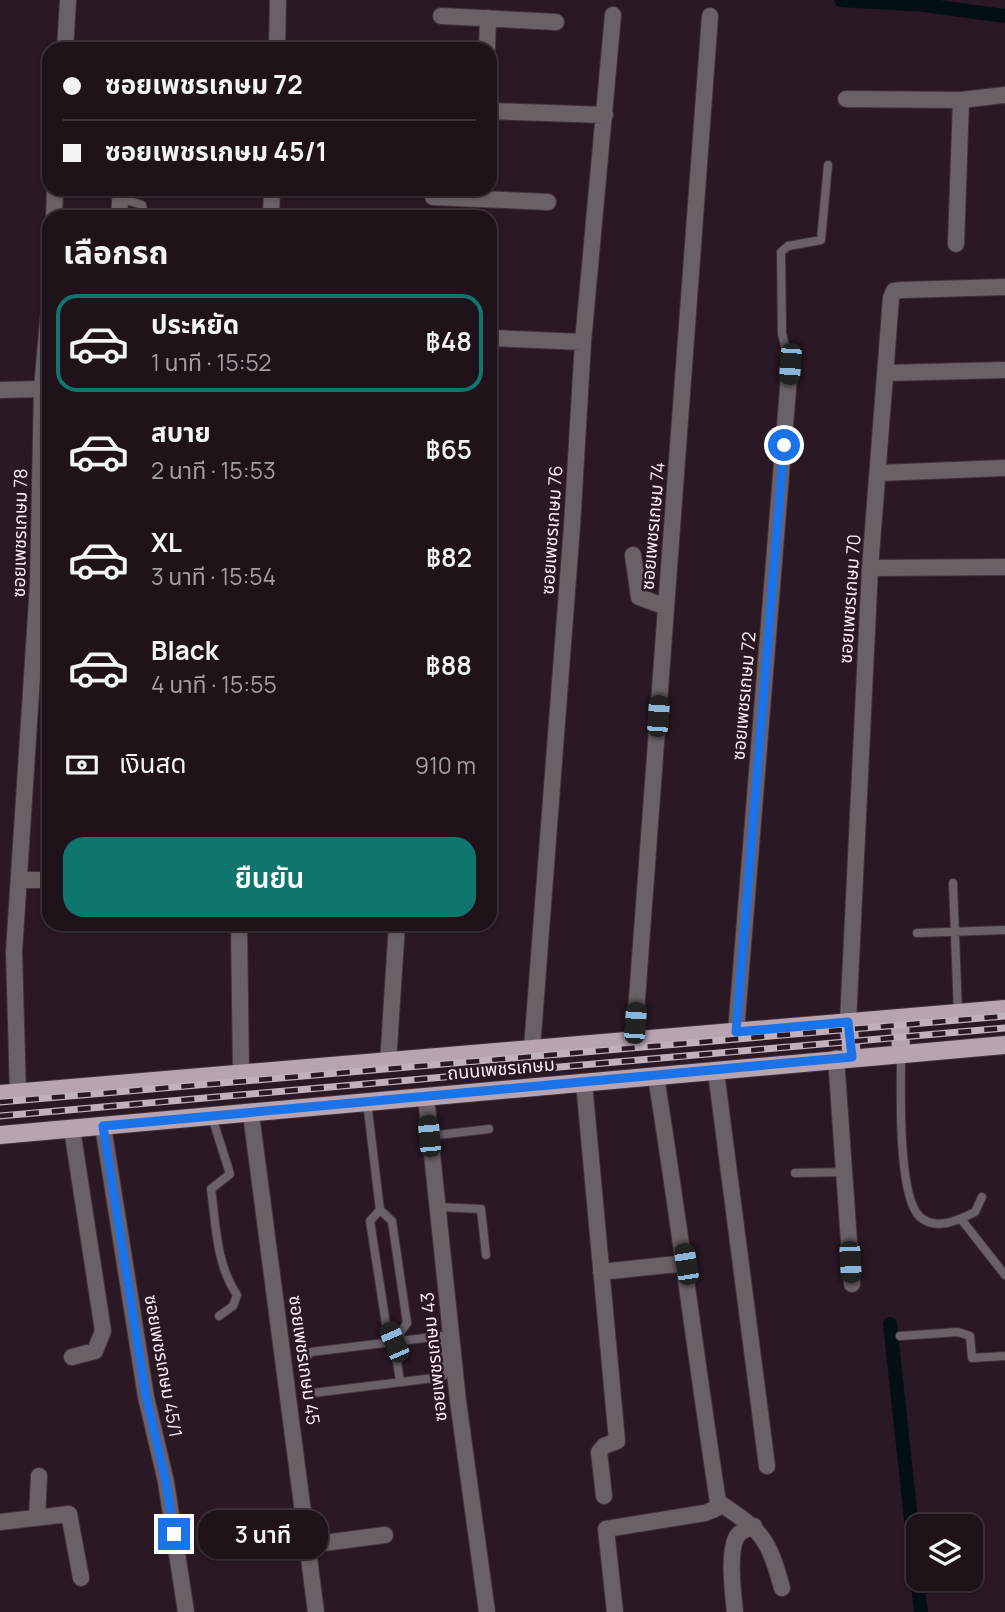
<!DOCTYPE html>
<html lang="th">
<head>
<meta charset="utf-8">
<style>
  body { margin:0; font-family:Manrope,"Noto Sans Thai",sans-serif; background:#2d2028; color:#f1f3f6; height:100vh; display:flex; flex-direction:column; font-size:26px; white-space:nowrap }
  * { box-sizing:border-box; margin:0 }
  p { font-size:23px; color:#a29ea3 }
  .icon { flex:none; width:38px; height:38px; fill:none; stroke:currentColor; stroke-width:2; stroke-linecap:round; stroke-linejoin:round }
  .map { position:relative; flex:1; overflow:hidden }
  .side { position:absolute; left:42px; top:210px; width:455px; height:721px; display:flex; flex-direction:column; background:#20121b; border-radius:21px; box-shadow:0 2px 5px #0004,0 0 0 2px #3d323a }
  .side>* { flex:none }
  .top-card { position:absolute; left:42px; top:42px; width:455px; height:154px; border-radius:21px; box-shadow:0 2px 5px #0004,0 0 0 2px #3d323a; display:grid; align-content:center; height:154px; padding:0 21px; background:#20121b }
  .fabs { position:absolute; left:906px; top:1514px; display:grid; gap:14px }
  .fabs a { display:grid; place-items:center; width:77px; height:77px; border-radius:14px; background:#20121b; box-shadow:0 2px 5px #0004,0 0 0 2px #3d323a; font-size:35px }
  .end { position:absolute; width:32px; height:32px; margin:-16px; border:9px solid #1a73e8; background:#fff; box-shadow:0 0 0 4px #fff }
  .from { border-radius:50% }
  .bubble { position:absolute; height:49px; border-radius:21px; background:#20121b; box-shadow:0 2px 5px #0004,0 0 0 2px #3d323a; font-size:23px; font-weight:600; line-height:49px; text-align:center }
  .car { position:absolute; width:21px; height:42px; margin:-21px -10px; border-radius:9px; box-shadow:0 0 5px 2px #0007; background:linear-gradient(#222 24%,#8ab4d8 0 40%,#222 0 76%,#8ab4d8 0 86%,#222 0) }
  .top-card b { display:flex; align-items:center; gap:24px; height:66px; font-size:26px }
  .top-card b+b { border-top:2px solid #3d323a }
  .top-card i { width:18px; height:18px; background:#f1f3f6 }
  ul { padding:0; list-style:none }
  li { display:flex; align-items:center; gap:21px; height:98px; margin:0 14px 10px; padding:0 7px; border:4px solid transparent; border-radius:21px }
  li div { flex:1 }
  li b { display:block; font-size:26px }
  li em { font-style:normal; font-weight:600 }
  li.selected { border-color:#0f766e }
  li>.icon { width:63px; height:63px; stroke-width:1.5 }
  h2 { padding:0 21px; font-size:32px; line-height:84px }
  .pay { display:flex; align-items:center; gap:18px; height:77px; padding:0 21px; font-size:26px }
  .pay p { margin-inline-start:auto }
  .button { display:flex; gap:14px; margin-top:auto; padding:14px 21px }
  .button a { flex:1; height:80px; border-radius:21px; background:#0f766e; color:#fff; font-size:28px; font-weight:600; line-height:80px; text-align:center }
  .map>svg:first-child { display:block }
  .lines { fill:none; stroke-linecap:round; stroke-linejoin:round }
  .canal { stroke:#031013; stroke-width:14 }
  .lane-casing { stroke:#43323d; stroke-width:10 }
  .street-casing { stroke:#43323d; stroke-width:18 }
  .primary-casing { stroke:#43323d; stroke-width:20 }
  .lane { stroke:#6b6067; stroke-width:8 }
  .street { stroke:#6b6067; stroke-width:16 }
  .primary { stroke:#b8a3b1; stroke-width:18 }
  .rail-casing { stroke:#c0b1bb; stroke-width:7 }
  .rail { stroke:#2a1824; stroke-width:4.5; stroke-dasharray:13; stroke-linecap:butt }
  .route { stroke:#1a73e8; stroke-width:9 }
  .labels { text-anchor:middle; stroke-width:5; stroke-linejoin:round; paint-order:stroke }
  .street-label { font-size:18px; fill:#fceef7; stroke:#2a1824 }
</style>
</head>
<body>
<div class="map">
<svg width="1005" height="1612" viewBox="0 0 1005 1612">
  <rect width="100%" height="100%" fill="#2a1824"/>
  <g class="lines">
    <path class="canal" d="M841,0L924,5L1005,16
      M890,1324L921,1612"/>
    <defs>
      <path id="lane" d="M121,198L142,205L144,217
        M790,364L782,334L781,252L788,246L821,240L828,165
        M953,883L958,1013
        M917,933L1005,930
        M901,1054C901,1086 897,1196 920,1217C936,1231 959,1220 975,1212L982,1197
        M367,1102L380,1210
        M212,1117L230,1174L211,1189C216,1225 216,1264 237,1295L233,1306L219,1316
        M429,1136L489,1129
        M795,1173L845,1172
        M437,1207L481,1209L486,1255
        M380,1210L392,1221L407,1323L394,1342L386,1324L370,1221Z
        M961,1219L1005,1275
        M441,1336L446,1371L442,1377L313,1393L307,1388L304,1359L311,1352Z
        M900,1336L958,1332L970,1336L972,1358L1005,1356
        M394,1342L400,1381"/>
      <path id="street" d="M441,16L556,22
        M65,49L68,0
        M277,49L278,0
        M487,49L488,18
        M846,99L961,100
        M490,111L605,115
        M433,197L548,202
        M54,217L55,189
        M119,217L121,189
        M271,217L272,189
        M956,244L961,100L1005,95
        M490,338L583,342
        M886,373L1005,370
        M0,390L42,389
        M879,473L1005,468
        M633,555L639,597L666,607
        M870,568L1005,567
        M19,880H49
        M239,924L241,1074
        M848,1022L870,568L891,298L894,291L902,290L1005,287
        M736,1032L790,364
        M634,1039L710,16
        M532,1048L572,526L583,342L613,15
        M836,1058L852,1284
        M388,1063L397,924
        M716,1072L767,1466
        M584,1083L617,1441L604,1446L599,1452L604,1496
        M18,1093L14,952L38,585L42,389L49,310
        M426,1097L458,1401L487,1612
        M251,1114L316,1612
        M103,1126L146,1397L166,1482L186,1612
        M72,1129L103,1331L95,1351L72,1357
        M601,1272L686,1263
        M718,1502C762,1531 768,1537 782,1588
        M37,1518L39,1476
        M0,1522L69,1514L81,1578
        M308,1545L385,1535
        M615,1612L606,1529L705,1513L715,1509L718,1502C696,1360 679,1219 656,1077
        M735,1612C733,1593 728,1555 736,1538C739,1531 747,1529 754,1526"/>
      <path id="primary" d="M900,1018L901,1054
        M848,1022L852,1057
        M0,1094L1005,1009
        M0,1135L1005,1045"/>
    </defs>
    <use href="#lane" class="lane-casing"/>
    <use href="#street" class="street-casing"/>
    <use href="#primary" class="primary-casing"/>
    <use href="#lane" class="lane"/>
    <use href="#street" class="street"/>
    <use href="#primary" class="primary"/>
    <defs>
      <path id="rail" d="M0,1102L1005,1016
        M0,1116L1005,1028"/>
    </defs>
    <use href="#rail" class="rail-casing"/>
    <use href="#rail" class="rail"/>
  </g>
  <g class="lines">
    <path class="route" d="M174,1534L166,1482L146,1397L103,1126L852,1057L848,1022L736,1032L784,445"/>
  </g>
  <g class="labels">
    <g class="street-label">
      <text transform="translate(653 526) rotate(-85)" y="6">ซอยเพชรเกษม 74</text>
      <text transform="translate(552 530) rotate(-86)" y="6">ซอยเพชรเกษม 76</text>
      <text transform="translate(20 533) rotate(-89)" y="6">ซอยเพชรเกษม 78</text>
      <text transform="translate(850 599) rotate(-86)" y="6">ซอยเพชรเกษม 70</text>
      <text transform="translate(744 696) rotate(-85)" y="6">ซอยเพชรเกษม 72</text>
      <text transform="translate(501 1069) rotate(-5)" y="6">ถนนเพชรเกษม</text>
      <text transform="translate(434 1357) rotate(-96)" y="6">ซอยเพชรเกษม 43</text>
      <text transform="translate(304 1360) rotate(82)" y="6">ซอยเพชรเกษม 45</text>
      <text transform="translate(163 1366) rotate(80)" y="6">ซอยเพชรเกษม 45/1</text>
    </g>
  </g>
</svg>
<div class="fabs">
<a><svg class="icon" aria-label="layers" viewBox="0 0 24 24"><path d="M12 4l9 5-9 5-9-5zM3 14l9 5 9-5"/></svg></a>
</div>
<i class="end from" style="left:784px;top:445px"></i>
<i class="end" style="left:174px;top:1534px"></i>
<div class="bubble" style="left:198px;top:1510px;width:130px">3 นาที</div>
<i class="car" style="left:790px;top:364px;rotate:184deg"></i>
<i class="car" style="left:658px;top:716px;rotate:4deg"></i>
<i class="car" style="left:635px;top:1023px;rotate:4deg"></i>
<i class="car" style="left:429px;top:1136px;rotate:355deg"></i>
<i class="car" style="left:850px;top:1262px;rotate:177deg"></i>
<i class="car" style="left:686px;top:1264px;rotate:351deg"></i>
<i class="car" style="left:394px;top:1342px;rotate:337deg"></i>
<div class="top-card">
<b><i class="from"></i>ซอยเพชรเกษม 72</b>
<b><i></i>ซอยเพชรเกษม 45/1</b>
</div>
<section class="side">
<h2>เลือกรถ</h2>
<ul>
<li class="selected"><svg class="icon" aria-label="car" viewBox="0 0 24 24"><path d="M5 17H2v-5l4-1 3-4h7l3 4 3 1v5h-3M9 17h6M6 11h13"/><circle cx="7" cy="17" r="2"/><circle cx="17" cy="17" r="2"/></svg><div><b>ประหยัด</b><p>1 นาที · 15:52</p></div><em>฿48</em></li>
<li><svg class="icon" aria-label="car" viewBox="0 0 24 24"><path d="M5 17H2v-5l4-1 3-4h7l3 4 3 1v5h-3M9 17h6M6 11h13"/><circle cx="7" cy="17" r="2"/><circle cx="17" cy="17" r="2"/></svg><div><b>สบาย</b><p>2 นาที · 15:53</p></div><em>฿65</em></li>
<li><svg class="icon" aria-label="car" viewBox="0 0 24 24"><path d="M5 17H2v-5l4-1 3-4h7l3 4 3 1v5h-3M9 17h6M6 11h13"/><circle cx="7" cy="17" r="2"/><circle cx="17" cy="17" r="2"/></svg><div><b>XL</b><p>3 นาที · 15:54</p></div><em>฿82</em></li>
<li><svg class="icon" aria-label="car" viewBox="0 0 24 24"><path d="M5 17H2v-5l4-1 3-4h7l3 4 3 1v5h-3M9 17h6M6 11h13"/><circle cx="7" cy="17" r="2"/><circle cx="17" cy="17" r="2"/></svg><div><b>Black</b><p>4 นาที · 15:55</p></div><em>฿88</em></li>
</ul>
<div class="pay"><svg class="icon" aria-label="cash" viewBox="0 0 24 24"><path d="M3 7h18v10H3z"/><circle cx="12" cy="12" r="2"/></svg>เงินสด<p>910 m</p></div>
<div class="button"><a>ยืนยัน</a></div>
</section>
</div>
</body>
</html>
